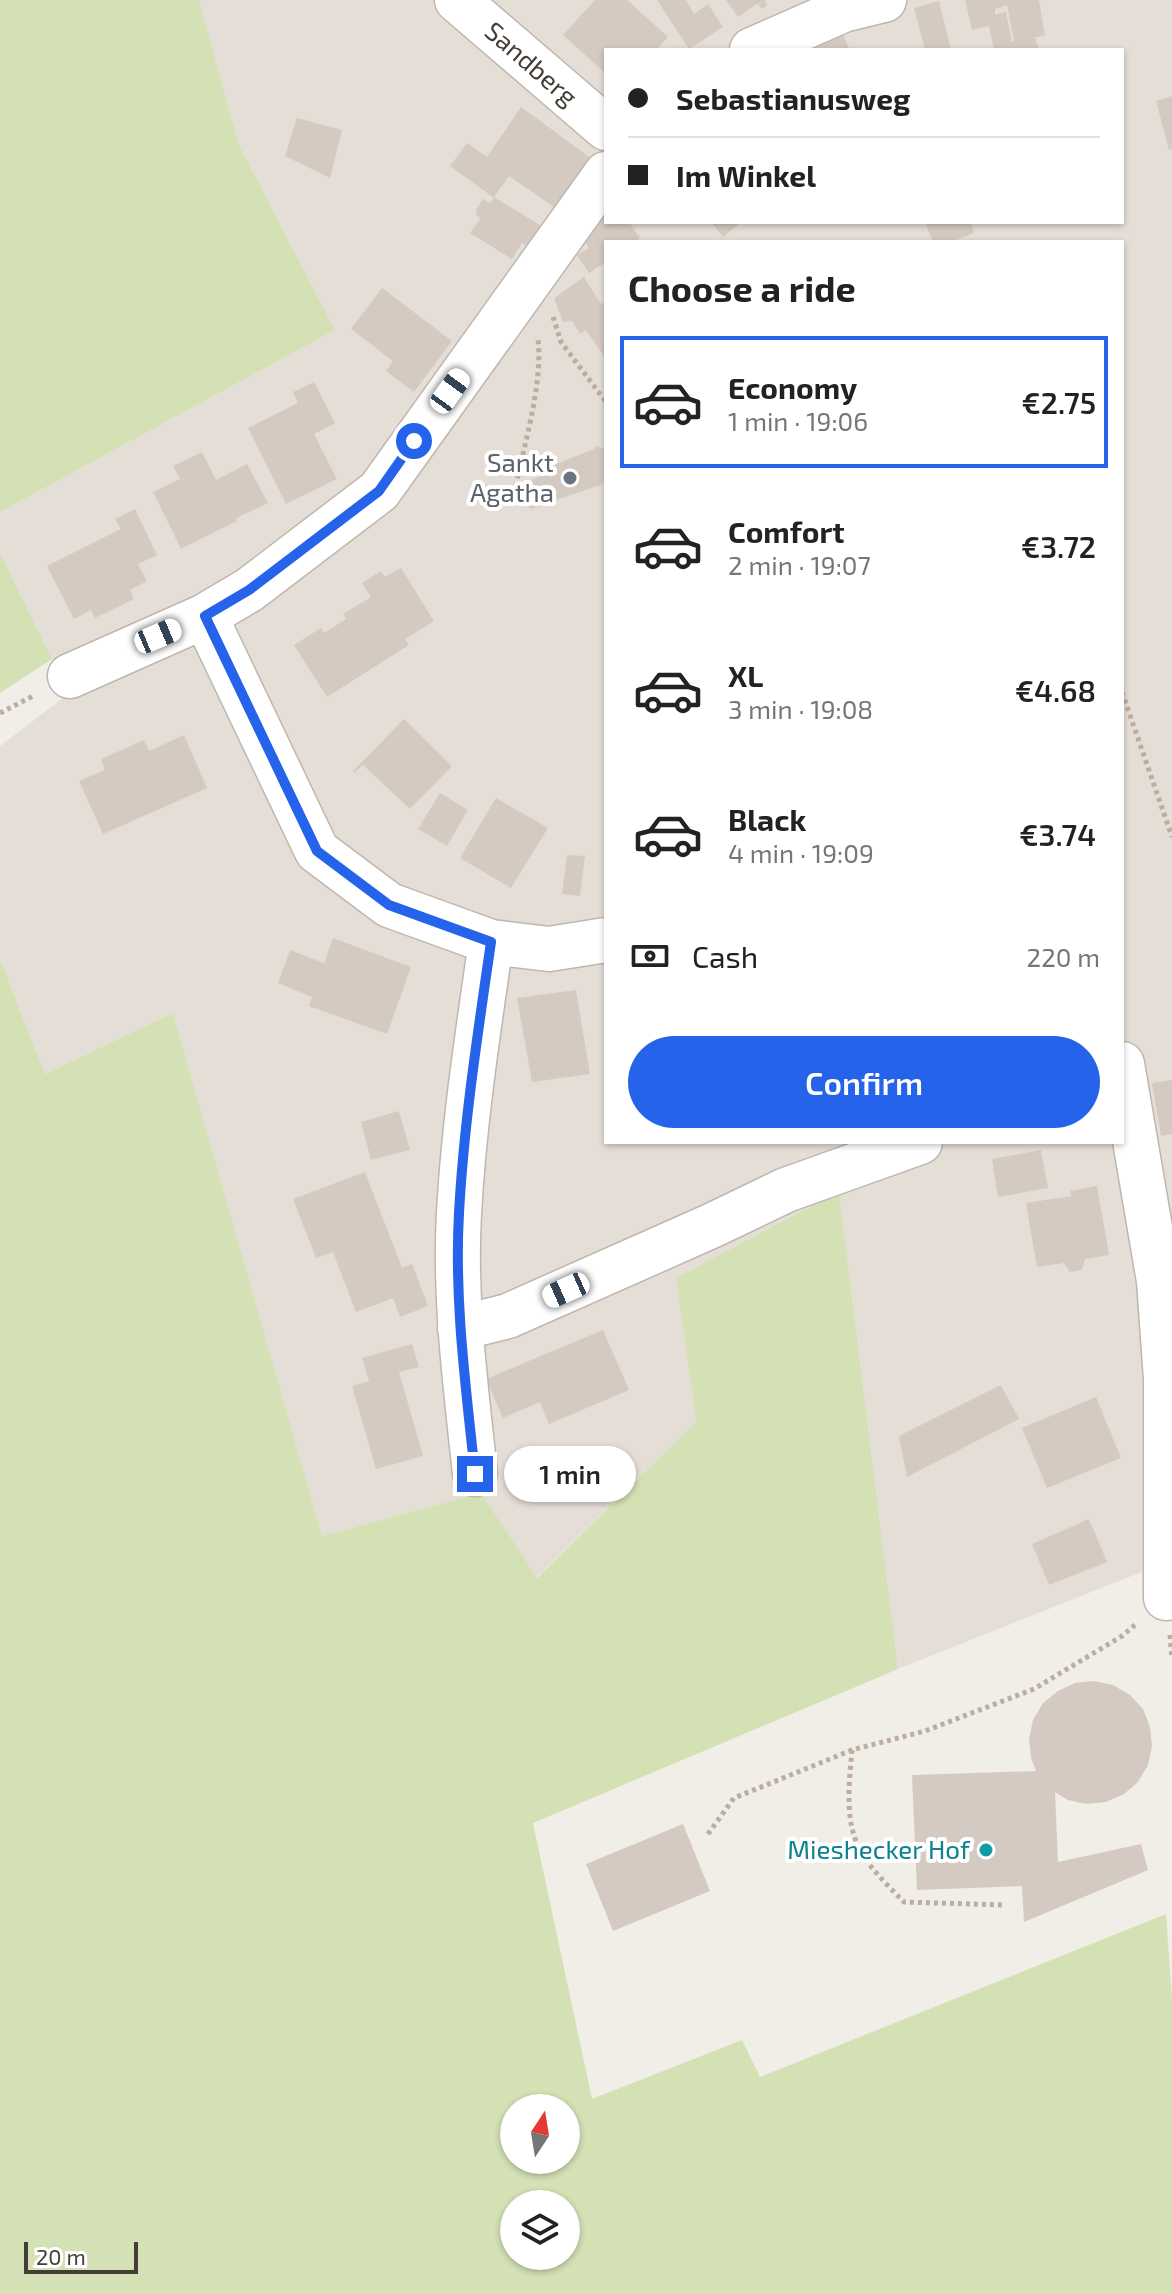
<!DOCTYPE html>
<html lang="en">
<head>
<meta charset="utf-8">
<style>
  body { margin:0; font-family:"Exo 2",sans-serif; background:#f6f6f6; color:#222; height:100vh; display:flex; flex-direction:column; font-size:30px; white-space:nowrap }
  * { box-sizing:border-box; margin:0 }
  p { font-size:26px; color:#767676 }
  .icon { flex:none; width:44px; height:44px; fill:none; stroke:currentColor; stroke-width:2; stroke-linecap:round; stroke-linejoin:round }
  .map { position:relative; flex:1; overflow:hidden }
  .drawer { position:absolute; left:604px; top:240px; width:520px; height:904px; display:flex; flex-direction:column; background:#fff; border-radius:0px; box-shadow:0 2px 6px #0004 }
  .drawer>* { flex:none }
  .banner { position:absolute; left:604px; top:48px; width:520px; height:176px; border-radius:0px; box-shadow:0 2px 6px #0004; display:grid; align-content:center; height:176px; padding:0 24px; background:#fff }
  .needle { width:52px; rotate:12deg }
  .controls { position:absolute; left:500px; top:2094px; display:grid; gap:16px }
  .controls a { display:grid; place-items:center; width:80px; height:80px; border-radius:50%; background:#fff; box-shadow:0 2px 6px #0004; font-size:40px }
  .scale { position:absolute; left:24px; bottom:20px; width:114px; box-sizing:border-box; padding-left:8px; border:4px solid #443d37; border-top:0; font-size:22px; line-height:28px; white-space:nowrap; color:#443d37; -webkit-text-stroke:6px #fff; paint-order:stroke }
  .end { position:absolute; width:36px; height:36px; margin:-18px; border:10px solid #2563eb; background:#fff; box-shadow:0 0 0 4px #fff }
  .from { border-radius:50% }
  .bubble { position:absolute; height:56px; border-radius:28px; background:#fff; box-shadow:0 2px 6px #0004; font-size:26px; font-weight:600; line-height:56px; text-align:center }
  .car { position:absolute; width:24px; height:48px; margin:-24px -12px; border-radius:10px; box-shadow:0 0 6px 2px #0007; background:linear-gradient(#fff 24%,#345 0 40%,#fff 0 76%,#345 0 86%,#fff 0) }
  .banner b { display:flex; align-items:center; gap:28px; height:76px; font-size:30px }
  .banner b+b { border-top:2px solid #e0e0e0 }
  .banner i { width:20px; height:20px; background:#222 }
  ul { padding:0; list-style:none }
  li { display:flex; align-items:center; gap:24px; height:132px; margin:0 16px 12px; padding:0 8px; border:4px solid transparent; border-radius:0px }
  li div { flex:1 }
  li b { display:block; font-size:30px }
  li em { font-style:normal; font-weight:600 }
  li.selected { border-color:#2563eb }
  li>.icon { width:72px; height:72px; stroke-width:1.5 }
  h2 { padding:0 24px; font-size:36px; line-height:96px }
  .pay { display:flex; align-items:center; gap:20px; height:88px; padding:0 24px; font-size:30px }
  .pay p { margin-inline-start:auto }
  .action { display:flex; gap:16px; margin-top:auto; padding:16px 24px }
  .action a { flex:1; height:92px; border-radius:48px; background:#2563eb; color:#fff; font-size:32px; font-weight:600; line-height:92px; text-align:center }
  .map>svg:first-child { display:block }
  .residential { fill:#e5ded6; fill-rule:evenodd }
  .green { fill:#d3e1b4; fill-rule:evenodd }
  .building { fill:#d5cac1; fill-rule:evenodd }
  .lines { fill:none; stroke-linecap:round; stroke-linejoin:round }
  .minor-casing { stroke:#bfb6ae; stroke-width:47 }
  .path { stroke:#bcad9e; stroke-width:5; stroke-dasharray:4 4; stroke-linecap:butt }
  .minor { stroke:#fff; stroke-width:44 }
  .route { stroke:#2563eb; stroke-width:10 }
  .worship-dot { fill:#6b7280; stroke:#fff; stroke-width:3 }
  .culture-dot { fill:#0f9aa8; stroke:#fff; stroke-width:3 }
  .labels { text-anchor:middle; stroke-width:8; stroke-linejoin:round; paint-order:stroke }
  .street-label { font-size:26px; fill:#443d37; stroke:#fff }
  .worship-label { font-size:26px; fill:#5b616d; stroke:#fff; text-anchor:end }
  .culture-label { font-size:26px; fill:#0d838f; stroke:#fff; text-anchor:end }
</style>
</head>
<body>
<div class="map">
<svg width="1172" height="2294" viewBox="0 0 1172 2294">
  <rect width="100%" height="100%" fill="#f1ede7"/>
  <path class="residential" d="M199,0H1172V1568L1159,1565L898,1669L839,1191L676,1278L696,1422L536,1578L481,1493L322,1536L173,1013L45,1074L0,959V746L67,695L52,659L0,553V512L335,330L239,145ZM606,50H1122V222H606ZM606,242H1122V1142H606Z"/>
  <path class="green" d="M0,0H199L239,145L335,330L0,512Z
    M0,553L52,659L0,693Z
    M0,959L45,1074L173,1013L322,1536L481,1493L537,1578L696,1422L676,1278L839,1191L898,1669L533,1823L592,2099L742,2040L760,2077L1166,1914L1172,2001V2294H0ZM514,2108H566V2160H514ZM514,2204H566V2256H514Z"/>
  <path class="building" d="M595,0H627L668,37L656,50H606V74L563,35Z
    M657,0H686L694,14L708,4L723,27L689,49Z
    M726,0H765L767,6L761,9L758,3L738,17Z
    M965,0H1039L1045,36L1035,37L1039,50H994L989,26L972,30ZM1007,5L1014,41L1012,42L1006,12L995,15V9Z
    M939,1L951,50H925L914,8Z
    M841,30L850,50H817L813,42Z
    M1172,96V149L1169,150L1156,101Z
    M521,107L592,159L557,209L509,176L494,197L543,227L529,248L522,243L512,259L470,233L481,218L477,216L476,210L483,199L490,203L494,198L450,166L467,143L487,157Z
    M297,118L342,130L330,178L285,156Z
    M606,212V222H629L640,238L638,239L640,242H606V262L589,273L577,255L589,248L578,232Z
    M711,222H741L723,237Z
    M925,222H971L974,233L950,242H933Z
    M584,277L599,301L601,304L605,302L606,304V359L586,330L580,334L572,321L563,322L554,298Z
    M382,288L452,341L414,392L386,371L393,361L351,329Z
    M314,382L335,423L314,434L337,479L286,504L248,428L298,403L293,392Z
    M596,446L606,449V481L600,485L553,501L551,496L545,498L544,505L530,509L521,484L543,475L541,470L594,449Z
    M202,452L216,480L247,464L268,503L236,518L237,521L181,549L153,492L180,479L173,466Z
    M135,509L157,555L138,564L147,581L130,590L134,599L95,618L91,610L74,619L47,566L121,529L115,519Z
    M401,568L434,621L405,639L409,645L327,697L294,645L321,628L324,633L346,619L343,614L371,597L362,583L381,571L385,577Z
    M404,719L452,766L410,809L363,765L354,773L353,771Z
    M184,735L207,788L103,834L79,781L105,770L101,759L144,740L149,751Z
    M440,793L468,810L447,846L418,829Z
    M496,798L548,828L511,888L460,858Z
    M567,855L585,856L580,896L562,894Z
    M333,938L411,967L387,1034L309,1006L312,997L278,983L290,950L324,963Z
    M576,990L590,1074L532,1082L517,998Z
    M1172,1080V1134L1161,1136L1152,1083Z
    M399,1111L410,1150L371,1160L361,1122Z
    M1041,1150L1048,1188L998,1197L992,1159Z
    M365,1172L402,1268L412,1264L428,1306L400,1317L393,1298L356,1312L333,1252L316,1258L293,1199Z
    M1097,1186L1109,1255L1085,1259L1082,1270L1070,1272L1064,1263L1037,1267L1026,1203L1071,1196L1070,1191Z
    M603,1330L629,1390L549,1424L540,1402L503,1418L486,1379Z
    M412,1344L419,1367L399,1372L423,1456L376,1469L352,1386L369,1381L362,1358Z
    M1001,1385L1019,1419L907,1477L899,1436Z
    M1096,1397L1121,1458L1047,1488L1022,1428Z
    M1089,1519L1107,1562L1049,1585L1032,1544Z
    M1094,1681L1113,1685L1130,1695L1143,1709L1150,1727L1152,1746L1148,1765L1138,1782L1124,1794L1106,1802L1086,1804L1068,1800L1055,1792L1058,1862L1141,1844L1148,1870L1024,1922L1022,1886L917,1890L912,1775L1036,1771L1031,1758L1029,1739L1033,1720L1043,1703L1058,1691L1075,1683Z
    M683,1824L710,1891L613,1931L586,1864Z"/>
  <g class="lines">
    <defs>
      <path id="minor" d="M457,0L606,128
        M752,50L843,10L884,0
        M205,616L317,851L389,905L491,942L549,949L606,940
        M70,676L205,616L249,590L379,491L606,174
        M1122,1064L1159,1281L1166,1379V1598
        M460,1328L508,1316L711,1226L786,1190L920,1142
        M475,1474C466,1388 454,1300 459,1213C464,1122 478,1032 491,942"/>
    </defs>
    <use href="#minor" class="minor-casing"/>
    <path class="path" d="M553,317L561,342L606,402
      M525,494L520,496L516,485C525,441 543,383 538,339
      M1122,692L1172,837
      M0,713L35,695
      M1170,1635L1172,1659
      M852,1750C849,1786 843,1828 866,1860C877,1875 891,1889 904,1902L1005,1905
      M708,1834L734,1798L852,1750L925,1731L1034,1689L1122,1636L1135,1625"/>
    <use href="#minor" class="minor"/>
  </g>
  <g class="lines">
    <path class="route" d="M414,441L379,491L249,590L205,616L317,851L389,905L491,942C478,1032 464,1122 459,1213C454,1300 466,1388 475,1474"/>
  </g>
  <circle class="worship-dot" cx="570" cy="478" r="8"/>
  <circle class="culture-dot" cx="986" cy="1850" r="8"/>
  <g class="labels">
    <g class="street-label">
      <text transform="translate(531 64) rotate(41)" y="9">Sandberg</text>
    </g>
    <g class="worship-label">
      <text x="554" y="472">Sankt<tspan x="554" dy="30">Agatha</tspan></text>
    </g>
    <g class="culture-label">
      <text x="970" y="1859">Mieshecker Hof</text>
    </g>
  </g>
</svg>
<div class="controls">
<a><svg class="needle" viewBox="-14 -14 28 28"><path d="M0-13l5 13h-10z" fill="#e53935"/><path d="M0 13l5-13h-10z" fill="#767676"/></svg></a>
<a><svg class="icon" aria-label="layers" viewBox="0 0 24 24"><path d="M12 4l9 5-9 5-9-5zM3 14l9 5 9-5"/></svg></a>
</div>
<div class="scale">20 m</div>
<i class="end from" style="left:414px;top:441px"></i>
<i class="end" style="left:475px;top:1474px"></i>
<div class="bubble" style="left:504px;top:1446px;width:132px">1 min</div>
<i class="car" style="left:450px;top:391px;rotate:36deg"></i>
<i class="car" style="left:158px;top:636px;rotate:67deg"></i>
<i class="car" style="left:566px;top:1290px;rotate:246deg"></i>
<div class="banner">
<b><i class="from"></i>Sebastianusweg</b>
<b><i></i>Im Winkel</b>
</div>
<section class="drawer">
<h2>Choose a ride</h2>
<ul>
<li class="selected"><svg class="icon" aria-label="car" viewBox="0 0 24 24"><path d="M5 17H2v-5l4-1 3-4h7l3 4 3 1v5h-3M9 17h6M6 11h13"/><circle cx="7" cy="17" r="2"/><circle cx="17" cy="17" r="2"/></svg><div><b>Economy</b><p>1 min · 19:06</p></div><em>€2.75</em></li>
<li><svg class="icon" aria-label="car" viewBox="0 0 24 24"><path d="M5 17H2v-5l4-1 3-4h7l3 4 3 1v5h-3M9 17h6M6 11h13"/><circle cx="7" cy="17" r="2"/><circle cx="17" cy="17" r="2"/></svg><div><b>Comfort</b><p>2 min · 19:07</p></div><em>€3.72</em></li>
<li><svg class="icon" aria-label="car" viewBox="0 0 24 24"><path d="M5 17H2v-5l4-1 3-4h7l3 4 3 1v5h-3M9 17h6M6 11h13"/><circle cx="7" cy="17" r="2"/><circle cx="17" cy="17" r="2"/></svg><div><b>XL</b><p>3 min · 19:08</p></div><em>€4.68</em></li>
<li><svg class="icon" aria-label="car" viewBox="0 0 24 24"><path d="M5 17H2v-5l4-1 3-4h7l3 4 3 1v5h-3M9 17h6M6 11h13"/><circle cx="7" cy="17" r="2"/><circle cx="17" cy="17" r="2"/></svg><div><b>Black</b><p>4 min · 19:09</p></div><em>€3.74</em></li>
</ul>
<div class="pay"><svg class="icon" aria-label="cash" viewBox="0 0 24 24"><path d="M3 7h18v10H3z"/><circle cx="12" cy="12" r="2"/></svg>Cash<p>220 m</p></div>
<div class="action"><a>Confirm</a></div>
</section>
</div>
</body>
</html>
